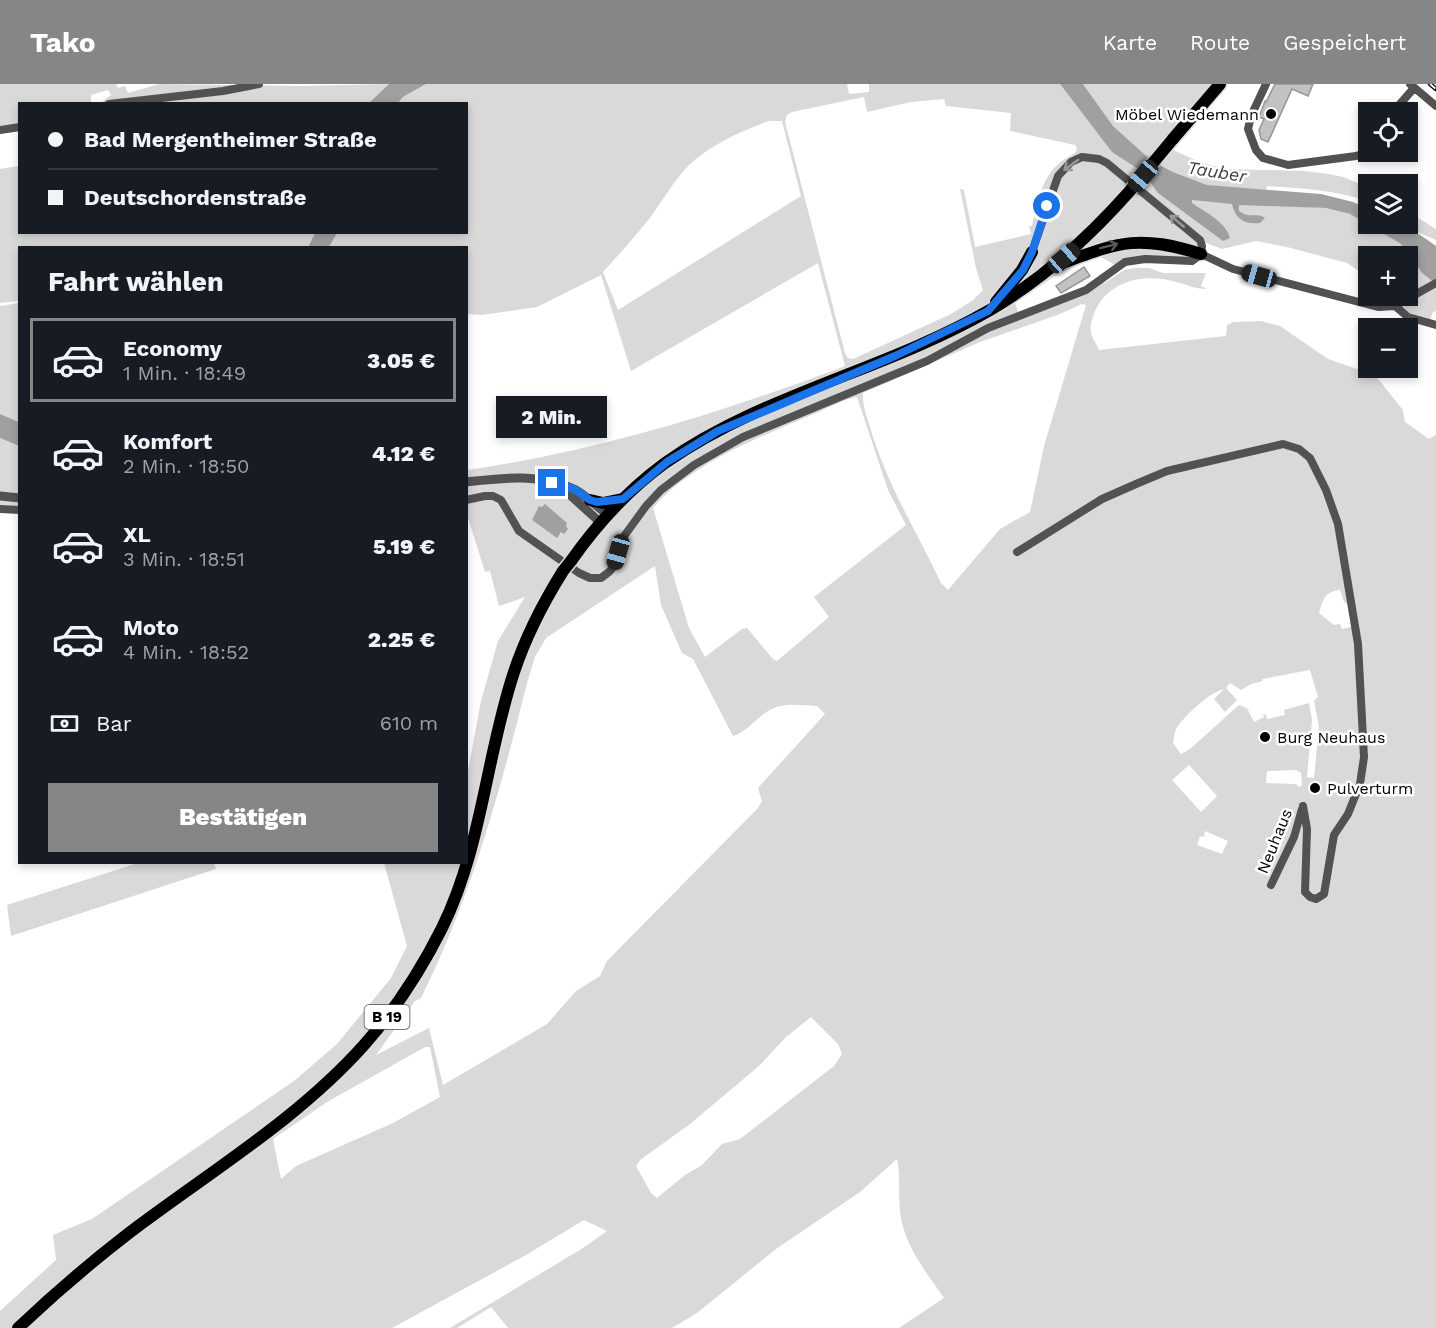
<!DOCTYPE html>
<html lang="de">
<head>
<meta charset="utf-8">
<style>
  body { margin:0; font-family:"Work Sans",sans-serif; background:#242831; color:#f1f3f6; height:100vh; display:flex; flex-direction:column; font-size:22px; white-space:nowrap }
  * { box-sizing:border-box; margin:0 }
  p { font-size:20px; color:#9ea1a6 }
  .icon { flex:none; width:33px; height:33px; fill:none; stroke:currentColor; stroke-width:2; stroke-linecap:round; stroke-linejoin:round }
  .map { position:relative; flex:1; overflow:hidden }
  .panel { position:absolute; left:18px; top:162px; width:450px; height:618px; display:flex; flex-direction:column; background:#171b24; border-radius:0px; box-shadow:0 3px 9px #0003 }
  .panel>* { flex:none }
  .hud { position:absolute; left:18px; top:18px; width:450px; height:132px; border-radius:0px; box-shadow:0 3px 9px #0003; display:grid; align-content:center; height:132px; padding:0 30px; background:#171b24 }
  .buttons { position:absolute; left:1358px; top:18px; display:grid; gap:12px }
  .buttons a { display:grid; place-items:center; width:60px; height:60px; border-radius:0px; background:#171b24; box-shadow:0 3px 9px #0003; font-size:30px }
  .end { position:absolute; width:27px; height:27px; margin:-14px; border:8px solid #1a73e8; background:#fff; box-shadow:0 0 0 3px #fff }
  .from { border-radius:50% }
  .bubble { position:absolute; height:42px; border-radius:0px; background:#171b24; box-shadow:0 3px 9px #0003; font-size:20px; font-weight:800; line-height:42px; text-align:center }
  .car { position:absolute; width:18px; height:36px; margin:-18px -9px; border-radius:8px; box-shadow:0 0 4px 2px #0007; background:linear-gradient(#222 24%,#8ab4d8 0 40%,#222 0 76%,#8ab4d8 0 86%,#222 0) }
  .hud b { display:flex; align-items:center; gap:21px; height:57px; font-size:22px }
  .hud b+b { border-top:2px solid #363941 }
  .hud i { width:15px; height:15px; background:#f1f3f6 }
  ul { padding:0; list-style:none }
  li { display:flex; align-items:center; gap:18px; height:84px; margin:0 12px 9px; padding:0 18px; border:3px solid transparent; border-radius:0px }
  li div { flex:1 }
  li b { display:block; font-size:22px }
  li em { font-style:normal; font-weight:800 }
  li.active { border-color:#858687 }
  li>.icon { width:54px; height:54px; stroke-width:1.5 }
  h2 { padding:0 30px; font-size:27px; line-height:72px }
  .pay { display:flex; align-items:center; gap:15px; height:66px; padding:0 30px; font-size:22px }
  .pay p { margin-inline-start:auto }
  .cta { display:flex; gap:12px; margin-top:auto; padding:12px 30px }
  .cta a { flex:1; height:69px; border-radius:0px; background:#858687; color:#fff; font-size:24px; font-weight:800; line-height:69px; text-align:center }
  header { display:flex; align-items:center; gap:36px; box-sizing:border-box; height:84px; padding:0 30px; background:#858687; color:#fff }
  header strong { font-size:28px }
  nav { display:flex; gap:33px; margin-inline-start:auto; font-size:21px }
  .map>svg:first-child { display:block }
  .green { fill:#d9d9d9; fill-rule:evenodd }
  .water { fill:#a0a0a0 }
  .building { fill:#c2c2c2; stroke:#969696; stroke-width:1.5 }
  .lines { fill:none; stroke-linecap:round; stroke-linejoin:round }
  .primary-casing { stroke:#dbdbdb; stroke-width:15 }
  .minor { stroke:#525252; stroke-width:8 }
  .tertiary { stroke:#525252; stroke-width:9 }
  .primary { stroke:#000; stroke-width:12 }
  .rail-casing { stroke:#000; stroke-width:4.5 }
  .rail { stroke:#fff; stroke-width:2; stroke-dasharray:7; stroke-linecap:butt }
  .primary-bridge-casing { stroke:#dbdbdb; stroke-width:15; stroke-linecap:butt }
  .primary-bridge { stroke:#000; stroke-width:12 }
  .oneway { stroke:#979797 }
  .oneway2 { stroke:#595959 }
  .route { stroke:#1a73e8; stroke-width:8 }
  .poi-dot { fill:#000; stroke:#fff; stroke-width:2 }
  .labels { text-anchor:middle; stroke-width:5; stroke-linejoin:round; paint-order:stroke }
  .shield { fill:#fff; stroke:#4c4c4c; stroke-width:1.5 }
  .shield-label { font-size:15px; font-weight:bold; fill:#000 }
  .poi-label { font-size:16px; fill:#000; stroke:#fff; text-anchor:start }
  .street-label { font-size:16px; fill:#000; stroke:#fff }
  .water-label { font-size:18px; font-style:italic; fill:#414141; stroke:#fff }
</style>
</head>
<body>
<header>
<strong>Tako</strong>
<nav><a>Karte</a><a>Route</a><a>Gespeichert</a></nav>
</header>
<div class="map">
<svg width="1436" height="1244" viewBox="0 0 1436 1244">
  <rect width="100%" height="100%" fill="#fff"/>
  <path class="green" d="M0,0H116L118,4L125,2L128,9L159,0L299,2L389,0L369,20L101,19L111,11L108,6L91,11V19L20,20L19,40L0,43Z
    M426,0H847L849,10L869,8V0H1060L1112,67L1200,113L1202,117L1326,124L1350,130L1401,160L1422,189L1436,200V227L1433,228L1429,238L1395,222L1400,216L1398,212H1407V172H1368V193L1347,179L1287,163L1256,157L1222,165L1201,157L1196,176L1145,175L1115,181L1101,173L1090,175L1055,192L1015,219L1019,231L1086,206L1111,187L1103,200L1124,186L1134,184H1149L1163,189H1206L1201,202L1207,205C1197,205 1190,202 1180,199C1151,190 1119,193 1100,218C1095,225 1089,240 1091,249C1092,254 1097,261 1099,266L1226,252L1227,241L1233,238L1261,237L1280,242L1328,275L1375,291L1403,326L1405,338L1429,355L1436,351V1244H899L944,1214C925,1186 904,1162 900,1127C898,1110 901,1092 897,1075L860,1108L776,1165L697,1229L672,1244H508L491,1223L457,1244H450L583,1164L607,1147L584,1136L526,1171L392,1244H0V1227L56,1176L53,1151L92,1135L294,997L337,960L391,894L407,862L384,779L466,778L467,692L481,617L498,557L525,513L499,522L490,487L485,488L467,431V386C598,367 721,329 845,282L818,179L631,287L601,191L537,223L482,231L467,230L466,164L329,163L337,149L466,148V20L398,19L403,13ZM864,13L867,28L911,18L944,15L946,22L1011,29L1010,47L1075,61L1077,64L1076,68C1069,73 1062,76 1056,82C1041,97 1036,122 1032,142H1029L1031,150L975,163L964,106L960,105L976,184L983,206L973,216L951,230L853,275L848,274L845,269L785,38L787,31L792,28ZM769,37H782L801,112L618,226L603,188C620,169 637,151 652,131C664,114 674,97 688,82C710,61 741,47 769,37ZM1082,220L1086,221L1044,362L1030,428L1000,445L948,506L941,499C916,446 885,397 869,340C866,330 862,319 863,309L980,258L1060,230ZM857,313L888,406L906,441L814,513L829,533L777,577L773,575L747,544L742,545L705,573L689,544L653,424C690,380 762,352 814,330C828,324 842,316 857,313ZM569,410L622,416L601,438ZM540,422L562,447L557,453L532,436ZM655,482L661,521L682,569L693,575L733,652C748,647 755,635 768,627C782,618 801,621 817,622L825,630L758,704L762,717L758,724L607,877L600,892L576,907L547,940L443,1001L429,944L376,971L415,917L421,914C471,814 500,707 527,599L535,573L546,554ZM1340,506L1344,518L1348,520L1355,542L1342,545L1340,540L1334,541L1319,529C1323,516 1325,507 1340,506ZM1310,586L1318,613L1314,617L1319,643L1314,694L1307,693L1312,636L1309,619L1284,626L1285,631L1267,635L1266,630L1263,631L1264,633L1254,638L1247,624L1239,621L1190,665L1181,670L1173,659C1174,654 1174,650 1176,645C1183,633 1211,607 1224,605L1214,615L1225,628L1237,616L1226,604L1230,599L1241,606L1251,600L1263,597L1262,595ZM1189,681L1217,712L1201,728L1172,696ZM1296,686L1301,689L1302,701L1299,703L1296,700L1266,699L1267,687ZM1205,747L1228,757L1222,770L1197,761L1200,752L1204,753ZM811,933L838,960L842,970L834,982L740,1055L722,1060L702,1081L685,1091L657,1114L651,1109L636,1082L640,1076L690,1040L759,982L786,953ZM425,963H430L440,1013L393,1039L296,1082L281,1095L273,1055L327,1018Z
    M1083,0H1220L1162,61L1202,79L1228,85L1304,87L1329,90L1343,93L1368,103V117C1334,106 1302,104 1267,102L1266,107L1207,101L1173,88L1152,77L1113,42Z
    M19,82L20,148L315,149L308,163L20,164L19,217L0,219V85Z
    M1407,127L1436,145V156L1417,148L1407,139Z
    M19,219V338L0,330V222Z
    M0,354L19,362V426L0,425Z
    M138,779H214L216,785L11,852L7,821Z"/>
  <path class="water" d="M389,0H426L403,13L398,19H369Z
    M1060,0H1083L1113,42L1152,77L1173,88L1207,101L1321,110L1353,118L1368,125V140C1404,140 1407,141 1436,162V200L1422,189L1401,160L1350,130L1326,124L1239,121V127C1249,135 1258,128 1265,134L1260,139C1245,141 1235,135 1232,120L1192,116V119C1205,128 1226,138 1230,154L1223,157L1158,109L1143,88L1112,68Z
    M315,149V148L337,149L329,163H308Z
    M0,330L19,338V362L0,354Z
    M545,420L567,439L566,442L568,445L564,450L561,448L557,454L532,436L539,422L542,423Z"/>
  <path class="building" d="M1275,0H1313L1308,12L1292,5L1268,58L1261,55L1259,46L1264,35L1259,33L1265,17L1266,18Z
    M1084,183L1090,192L1061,209L1056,202Z"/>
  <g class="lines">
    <defs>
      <path id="primary" d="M1172,56L1220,0
        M1063,179C1121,157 1140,151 1201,170
        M996,218L1022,186L1032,168
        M590,416L603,419L622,415
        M571,477C597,440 628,406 665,379C763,310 886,286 990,226C1043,195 1087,155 1128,109
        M18,1244C53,1211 90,1179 129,1149C208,1089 297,1036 364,961C395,926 421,886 442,844C482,763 486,672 514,588C526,552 543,519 563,487"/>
    </defs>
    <use href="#primary" class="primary-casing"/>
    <path class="minor" d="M1266,0L1251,32L1248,45L1256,66L1263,74L1288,81L1356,72L1368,68
      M1410,0L1436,22
      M109,20L223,7L259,0
      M1393,28L1414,4
      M0,46L20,43
      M1201,170L1233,185L1378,223L1395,222L1436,199
      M1395,222L1408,233L1436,241
      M466,416L485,412H493L501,416L519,447L579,489L590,494H601L609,488L614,482L622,455L646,422L661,406L694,381L743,353L927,277L988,244L1086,206L1125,178L1145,175L1192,177L1201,170L1202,162L1200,156L1107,79L1099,75L1082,73L1071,78L1058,92L1032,168
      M0,425L20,426
      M1017,468L1102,415L1136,400L1167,387L1283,360L1299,365L1310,374L1326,406L1338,440L1358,560L1364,673L1360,700L1348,730L1334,751L1324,810L1316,815L1310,813L1305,808L1307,745L1303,722
      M1271,801L1294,753L1302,725"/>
    <path class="tertiary" d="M466,398C502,394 540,389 574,405C586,411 597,423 608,431
      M564,403L569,410L601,439
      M0,412L20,414"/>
    <use href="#primary" class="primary"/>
    <defs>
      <path id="rail" d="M1430,0L1436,5"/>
    </defs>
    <use href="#rail" class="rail-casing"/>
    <use href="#rail" class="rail"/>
    <defs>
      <path id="primary-bridge" d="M1128,109L1172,56
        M563,487L571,477"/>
    </defs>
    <use href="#primary-bridge" class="primary-bridge-casing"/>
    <use href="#primary-bridge" class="primary-bridge"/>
  </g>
  <defs><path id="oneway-shaft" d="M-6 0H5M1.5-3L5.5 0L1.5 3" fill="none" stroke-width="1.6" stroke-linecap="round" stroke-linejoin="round" transform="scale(1.5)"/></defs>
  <g class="oneway">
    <use href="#oneway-shaft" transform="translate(1071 81) rotate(144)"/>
    <use href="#oneway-shaft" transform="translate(1177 137) rotate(-140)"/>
  </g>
  <use class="oneway2" href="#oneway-shaft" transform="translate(1109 162) rotate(-14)"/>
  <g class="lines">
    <path class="route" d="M552,399L574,405L590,416L597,418L623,415L667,378L718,347L895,272L988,227L1023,186L1032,168L1047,122"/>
  </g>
  <g class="poi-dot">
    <circle cx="1271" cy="30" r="6"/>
    <circle cx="1265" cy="653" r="6"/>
    <circle cx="1315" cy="704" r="6"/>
  </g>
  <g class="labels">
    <rect class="shield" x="364.5" y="921" width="45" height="24" rx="4.5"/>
    <g class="shield-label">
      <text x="387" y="938">B 19</text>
    </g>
    <g class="poi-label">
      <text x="1259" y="36" text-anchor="end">Möbel Wiedemann</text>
      <text x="1277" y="659">Burg Neuhaus</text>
      <text x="1327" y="710">Pulverturm</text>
    </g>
    <g class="street-label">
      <text transform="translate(1274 757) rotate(-68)" y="6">Neuhaus</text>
    </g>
    <g class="water-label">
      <text transform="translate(1217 88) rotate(9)" y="6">Tauber</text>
    </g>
  </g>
</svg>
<div class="buttons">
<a><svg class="icon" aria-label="locate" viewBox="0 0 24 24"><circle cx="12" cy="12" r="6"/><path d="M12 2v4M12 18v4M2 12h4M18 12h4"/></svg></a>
<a><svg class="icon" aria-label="layers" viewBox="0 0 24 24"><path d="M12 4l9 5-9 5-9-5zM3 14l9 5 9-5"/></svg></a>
<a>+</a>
<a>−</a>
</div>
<i class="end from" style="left:1047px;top:122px"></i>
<i class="end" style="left:552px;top:399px"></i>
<div class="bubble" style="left:496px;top:312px;width:111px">2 Min.</div>
<i class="car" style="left:1143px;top:92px;rotate:220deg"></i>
<i class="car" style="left:1064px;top:174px;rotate:49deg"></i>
<i class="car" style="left:1259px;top:192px;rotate:286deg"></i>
<i class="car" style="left:618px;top:468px;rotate:196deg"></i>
<div class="hud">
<b><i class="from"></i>Bad Mergentheimer Straße</b>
<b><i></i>Deutschordenstraße</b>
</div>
<section class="panel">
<h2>Fahrt wählen</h2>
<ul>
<li class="active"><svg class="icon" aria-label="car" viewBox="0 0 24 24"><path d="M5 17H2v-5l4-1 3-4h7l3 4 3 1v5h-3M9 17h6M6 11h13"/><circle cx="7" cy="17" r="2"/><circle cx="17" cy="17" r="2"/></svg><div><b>Economy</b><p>1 Min. · 18:49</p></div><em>3.05 €</em></li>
<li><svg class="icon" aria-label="car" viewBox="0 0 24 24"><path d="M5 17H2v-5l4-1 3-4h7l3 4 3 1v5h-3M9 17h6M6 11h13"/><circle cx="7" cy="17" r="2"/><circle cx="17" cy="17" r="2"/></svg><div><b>Komfort</b><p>2 Min. · 18:50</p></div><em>4.12 €</em></li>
<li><svg class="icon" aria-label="car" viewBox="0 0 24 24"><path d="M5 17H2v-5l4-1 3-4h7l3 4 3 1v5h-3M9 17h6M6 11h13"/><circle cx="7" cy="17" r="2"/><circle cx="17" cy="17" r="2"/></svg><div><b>XL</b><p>3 Min. · 18:51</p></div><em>5.19 €</em></li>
<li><svg class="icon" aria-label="car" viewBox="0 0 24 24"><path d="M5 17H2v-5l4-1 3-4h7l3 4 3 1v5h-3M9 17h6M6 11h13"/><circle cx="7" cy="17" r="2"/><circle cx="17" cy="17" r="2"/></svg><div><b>Moto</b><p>4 Min. · 18:52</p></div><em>2.25 €</em></li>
</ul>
<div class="pay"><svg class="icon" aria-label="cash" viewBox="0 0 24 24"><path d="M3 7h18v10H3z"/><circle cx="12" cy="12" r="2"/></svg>Bar<p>610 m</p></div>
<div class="cta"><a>Bestätigen</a></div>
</section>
</div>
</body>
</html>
